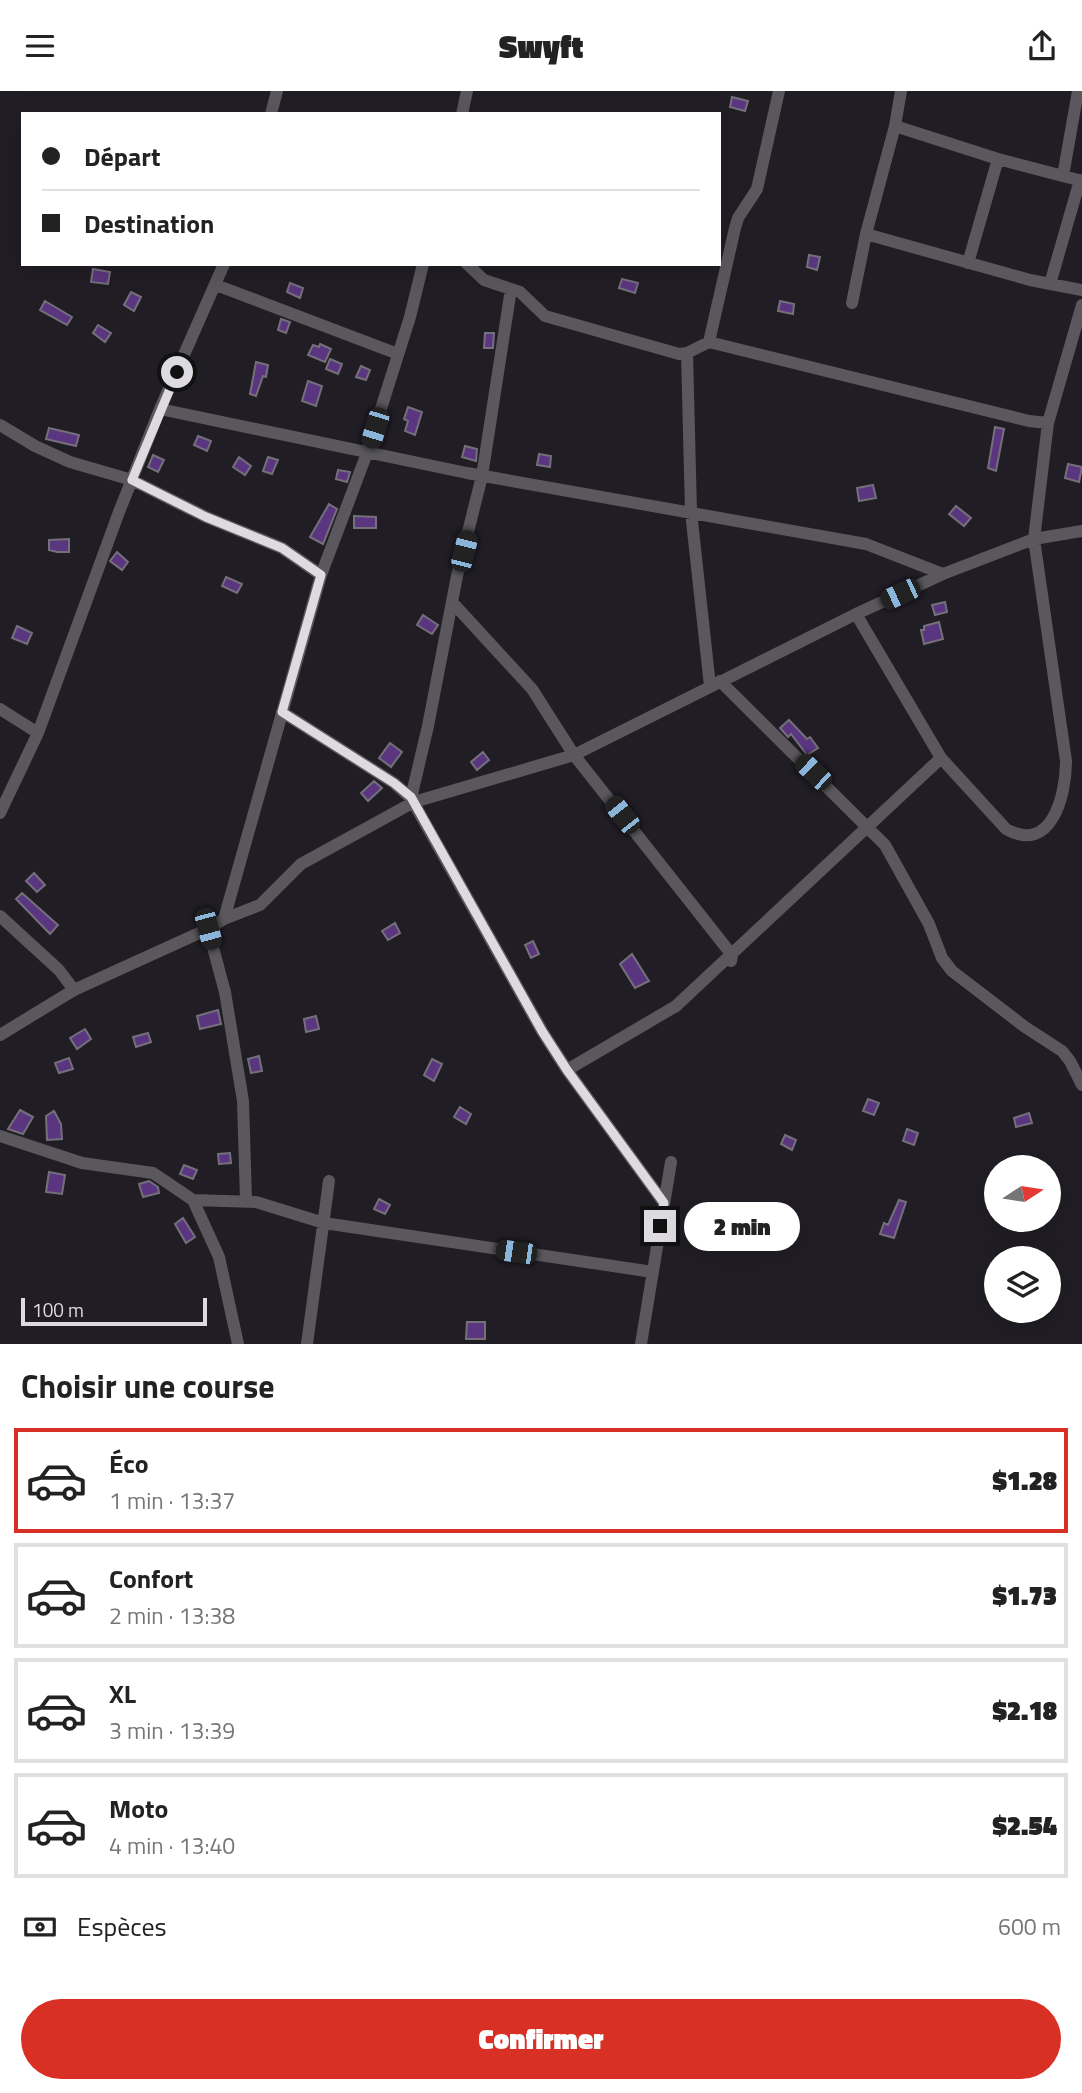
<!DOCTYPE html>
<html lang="fr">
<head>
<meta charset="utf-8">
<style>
  body { margin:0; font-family:"Titillium Web",sans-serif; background:#f6f6f6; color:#222; height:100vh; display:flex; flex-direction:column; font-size:26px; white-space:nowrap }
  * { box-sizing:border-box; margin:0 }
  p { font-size:23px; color:#767676 }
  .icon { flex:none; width:38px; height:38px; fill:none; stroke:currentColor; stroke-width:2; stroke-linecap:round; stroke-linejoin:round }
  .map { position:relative; height:1253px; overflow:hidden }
  .side { display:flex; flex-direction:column; background:#fff; flex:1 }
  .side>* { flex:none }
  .banner { position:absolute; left:21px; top:21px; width:700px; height:154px; border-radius:0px; box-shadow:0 7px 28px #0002; display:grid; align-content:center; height:154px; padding:0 21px; background:#fff }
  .needle { width:46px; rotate:78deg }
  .controls { position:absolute; left:984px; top:1064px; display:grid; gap:14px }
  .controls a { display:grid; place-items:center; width:77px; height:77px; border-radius:50%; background:#fff; box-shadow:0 7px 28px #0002; font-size:35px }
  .scale { position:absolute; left:21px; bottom:18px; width:186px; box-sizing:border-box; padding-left:7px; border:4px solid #dddae0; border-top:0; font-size:19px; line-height:24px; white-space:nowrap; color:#dddae0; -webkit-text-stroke:5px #201d25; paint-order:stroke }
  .end { position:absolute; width:32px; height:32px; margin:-16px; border:9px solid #dddae0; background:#111; box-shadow:0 0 0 4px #111 }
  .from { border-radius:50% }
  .bubble { position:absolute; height:49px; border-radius:24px; background:#fff; box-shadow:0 7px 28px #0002; font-size:23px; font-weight:800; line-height:49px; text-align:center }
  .car { position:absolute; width:21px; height:42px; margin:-21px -10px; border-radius:9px; box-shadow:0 0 5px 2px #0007; background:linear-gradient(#222 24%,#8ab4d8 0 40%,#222 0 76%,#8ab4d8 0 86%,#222 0) }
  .banner b { display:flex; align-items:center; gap:24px; height:66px; font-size:26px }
  .banner b+b { border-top:2px solid #e0e0e0 }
  .banner i { width:18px; height:18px; background:#222 }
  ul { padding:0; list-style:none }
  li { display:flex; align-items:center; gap:21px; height:105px; margin:0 14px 10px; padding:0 7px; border:4px solid #e0e0e0; border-radius:0px }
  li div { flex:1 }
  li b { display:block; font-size:26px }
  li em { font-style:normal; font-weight:800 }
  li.current { border-color:#d93025 }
  li>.icon { width:63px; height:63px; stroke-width:1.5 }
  h2 { padding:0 21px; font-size:32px; line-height:84px }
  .pay { display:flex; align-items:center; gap:18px; height:77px; padding:0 21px; font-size:26px }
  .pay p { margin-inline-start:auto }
  .cta { display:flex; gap:14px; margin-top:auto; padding:14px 21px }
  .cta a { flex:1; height:80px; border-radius:42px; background:#d93025; color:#fff; font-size:28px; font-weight:800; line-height:80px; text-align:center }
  header { display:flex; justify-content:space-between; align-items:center; height:91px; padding:0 21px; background:#fff; font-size:32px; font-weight:800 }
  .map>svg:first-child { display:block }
  .building { fill:#5b3680; stroke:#74707a; stroke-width:2 }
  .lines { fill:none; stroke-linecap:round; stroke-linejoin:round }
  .street { stroke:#5a585c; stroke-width:12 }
  .route { stroke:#dddae0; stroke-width:9 }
</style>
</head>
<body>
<header><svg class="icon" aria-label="menu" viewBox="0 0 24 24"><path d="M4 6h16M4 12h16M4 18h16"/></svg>Swyft<svg class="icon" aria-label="share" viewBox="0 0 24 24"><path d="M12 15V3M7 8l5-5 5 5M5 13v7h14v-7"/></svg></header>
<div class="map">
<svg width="1082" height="1253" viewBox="0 0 1082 1253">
  <rect width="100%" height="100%" fill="#201d25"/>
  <path class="building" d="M732,6L748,10L745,20L730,16Z
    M809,164L820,166L817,179L807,176Z
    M93,178L110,181L108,193L91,191Z
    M622,188L638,192L635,202L619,197Z
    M290,192L303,197L300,207L287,201Z
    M131,201L141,206L134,220L124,214Z
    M45,210L72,226L67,234L40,219Z
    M780,210L794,213L793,223L778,220Z
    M281,228L290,231L286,242L278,239Z
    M98,234L111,242L105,251L93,242Z
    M485,242H494L493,257H484Z
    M320,253L331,258L325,271L308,264L313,254L319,256Z
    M330,268L342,273L338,283L326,278Z
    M256,271L268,274L266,286L263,285L256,305L250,303Z
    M361,275L370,279L366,289L356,286Z
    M308,290L322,295L316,315L302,310Z
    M408,316L422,321L415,344L405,340L408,330L404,328Z
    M995,336L1004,338L996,380L988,377Z
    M49,337L79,344L76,355L46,348Z
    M198,345L211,350L207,360L194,354Z
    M465,355L477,358L476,370L462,366Z
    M539,363L551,365L550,376L537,374Z
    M153,364L164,369L158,381L148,376Z
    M239,366L251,375L245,384L233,376Z
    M268,366L278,369L272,383L263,380Z
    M1068,373L1082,376L1079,391L1065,387Z
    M338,379L350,381L347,391L336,388Z
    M873,394L876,407L859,410L857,397Z
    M329,413L337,418L323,453L310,446Z
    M956,415L971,427L964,435L949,423Z
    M354,425L376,426V437H354Z
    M69,448V461H57L49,459V449Z
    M117,461L128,471L122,479L110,470Z
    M226,486L242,493L237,502L222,495Z
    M945,511L947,521L935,524L932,514Z
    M423,524L438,534L432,543L417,534Z
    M939,531L943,548L924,553L921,539H924V535Z
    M17,535L32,542L27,553L12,547Z
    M789,629L807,648L810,646L818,657L807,664L791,643L788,646L780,637Z
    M390,652L402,661L391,676L379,667Z
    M483,661L489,669L477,679L471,671Z
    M374,690L382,697L368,710L361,702Z
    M34,782L45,794L37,801L26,790Z
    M22,802L58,834L50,843L16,808Z
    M395,832L400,842L388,849L382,840Z
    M533,850L539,863L531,867L525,854Z
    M632,863L649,890L635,897L620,873Z
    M218,919L221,933L200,938L197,925Z
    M316,925L319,938L306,941L304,928Z
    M85,938L91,948L77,958L70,947Z
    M148,942L151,951L136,956L133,946Z
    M259,965L262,980L251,982L248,968Z
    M69,967L73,978L59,982L55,972Z
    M432,968L442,973L434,990L424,984Z
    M868,1008L879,1012L874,1024L863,1020Z
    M460,1016L471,1023L466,1033L454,1026Z
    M20,1019L33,1026L23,1043L8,1038Z
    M54,1020L61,1033L62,1048L47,1049L46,1025Z
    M1029,1022L1032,1032L1016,1036L1014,1027Z
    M907,1038L918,1042L914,1054L903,1050Z
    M785,1044L796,1049L792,1059L781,1053Z
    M230,1062L231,1072L219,1073L218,1063Z
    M184,1074L197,1079L193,1088L180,1083Z
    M49,1081L65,1084L62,1103L46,1101Z
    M149,1090L158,1096L159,1102L143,1106L139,1093Z
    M379,1108L390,1114L385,1123L374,1118Z
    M899,1109L906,1111L894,1147L880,1143L884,1132L888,1134Z
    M183,1127L195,1146L186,1152L175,1133Z
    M467,1231H485V1248H466Z"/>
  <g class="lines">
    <path class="street" d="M271,23L277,0
      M462,23L467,0
      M895,35L998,68L1082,90
      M1063,85L1078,0
      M866,143L1030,189L1082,199
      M968,172L998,68
      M467,173L484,189L520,201L545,225L679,263L687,262L709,251L1029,330L1048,332
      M1050,193L1080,89
      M216,194L398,263
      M852,212L866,143L895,35L901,0
      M709,251L735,137L738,127L757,98L779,0
      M687,262L691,421L710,595
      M160,318L467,382L866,453L943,483
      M0,334L35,355L70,371L132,389L206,426L282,457L321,484
      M452,511L532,598L574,664L732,864L731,870
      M856,523L941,667L1006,738C1052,764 1066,703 1066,670L1034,448L1048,332L1082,214
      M720,590L885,754L929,833L942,867L952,880L1025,936L1062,960L1070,970L1082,994
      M0,618L38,642
      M282,621L394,692L411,707L542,940L567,979L664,1112
      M411,707L428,635L457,485L482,385L511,198
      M0,722L38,642L119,421L160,318L224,173
      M0,825L59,879L74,899
      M224,828L321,484L367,362L410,226L423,173
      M208,838L225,901L243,1010L246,1109
      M0,944L74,899L208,838L224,828L260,814L301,773L414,711L574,664L856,523L943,483L1034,448L1082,440
      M567,979L676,915L941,667
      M0,1045L82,1072L153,1082L193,1109L219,1166L238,1253
      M193,1109L256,1111L324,1132L653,1181
      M307,1253L329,1090
      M641,1253L671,1071"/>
  </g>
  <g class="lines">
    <path class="route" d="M177,281L132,389L206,426L282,457L321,484L282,621L394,692L411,706L542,940L567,979L664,1112L660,1135"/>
  </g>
</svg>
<div class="controls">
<a><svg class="needle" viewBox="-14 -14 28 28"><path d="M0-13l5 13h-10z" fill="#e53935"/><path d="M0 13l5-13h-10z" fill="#767676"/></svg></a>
<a><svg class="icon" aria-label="layers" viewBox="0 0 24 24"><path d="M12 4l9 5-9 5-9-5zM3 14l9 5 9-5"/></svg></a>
</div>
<div class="scale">100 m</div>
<i class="end from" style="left:177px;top:281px"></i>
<i class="end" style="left:660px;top:1135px"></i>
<div class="bubble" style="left:684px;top:1111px;width:116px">2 min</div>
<i class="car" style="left:375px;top:337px;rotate:197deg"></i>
<i class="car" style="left:464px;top:460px;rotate:14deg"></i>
<i class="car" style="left:900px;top:503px;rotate:245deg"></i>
<i class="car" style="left:813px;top:681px;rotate:314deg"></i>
<i class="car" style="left:622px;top:724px;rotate:322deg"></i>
<i class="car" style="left:208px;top:838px;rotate:165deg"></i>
<i class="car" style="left:516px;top:1161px;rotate:278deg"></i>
<div class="banner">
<b><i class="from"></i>Départ</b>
<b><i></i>Destination</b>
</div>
</div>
<section class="side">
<h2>Choisir une course</h2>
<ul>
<li class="current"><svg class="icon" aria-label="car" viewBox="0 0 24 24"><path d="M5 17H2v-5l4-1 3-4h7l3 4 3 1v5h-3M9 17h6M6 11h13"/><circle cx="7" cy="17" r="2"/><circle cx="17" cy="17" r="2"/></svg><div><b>Éco</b><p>1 min · 13:37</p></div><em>$1.28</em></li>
<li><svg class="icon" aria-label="car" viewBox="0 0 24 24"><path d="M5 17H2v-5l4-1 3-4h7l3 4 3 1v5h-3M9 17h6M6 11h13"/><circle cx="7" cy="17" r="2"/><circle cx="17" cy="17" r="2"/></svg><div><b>Confort</b><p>2 min · 13:38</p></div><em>$1.73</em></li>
<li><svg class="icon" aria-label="car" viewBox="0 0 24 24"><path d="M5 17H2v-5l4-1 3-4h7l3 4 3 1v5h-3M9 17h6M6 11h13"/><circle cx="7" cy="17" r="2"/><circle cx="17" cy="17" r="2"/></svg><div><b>XL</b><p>3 min · 13:39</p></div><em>$2.18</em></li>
<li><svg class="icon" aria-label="car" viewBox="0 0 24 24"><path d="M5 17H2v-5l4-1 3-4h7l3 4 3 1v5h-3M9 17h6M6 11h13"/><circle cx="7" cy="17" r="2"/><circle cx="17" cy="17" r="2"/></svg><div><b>Moto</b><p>4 min · 13:40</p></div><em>$2.54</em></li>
</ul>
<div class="pay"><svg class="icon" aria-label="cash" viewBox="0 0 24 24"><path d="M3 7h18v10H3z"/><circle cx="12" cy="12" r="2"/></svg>Espèces<p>600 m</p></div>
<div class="cta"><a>Confirmer</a></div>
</section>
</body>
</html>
